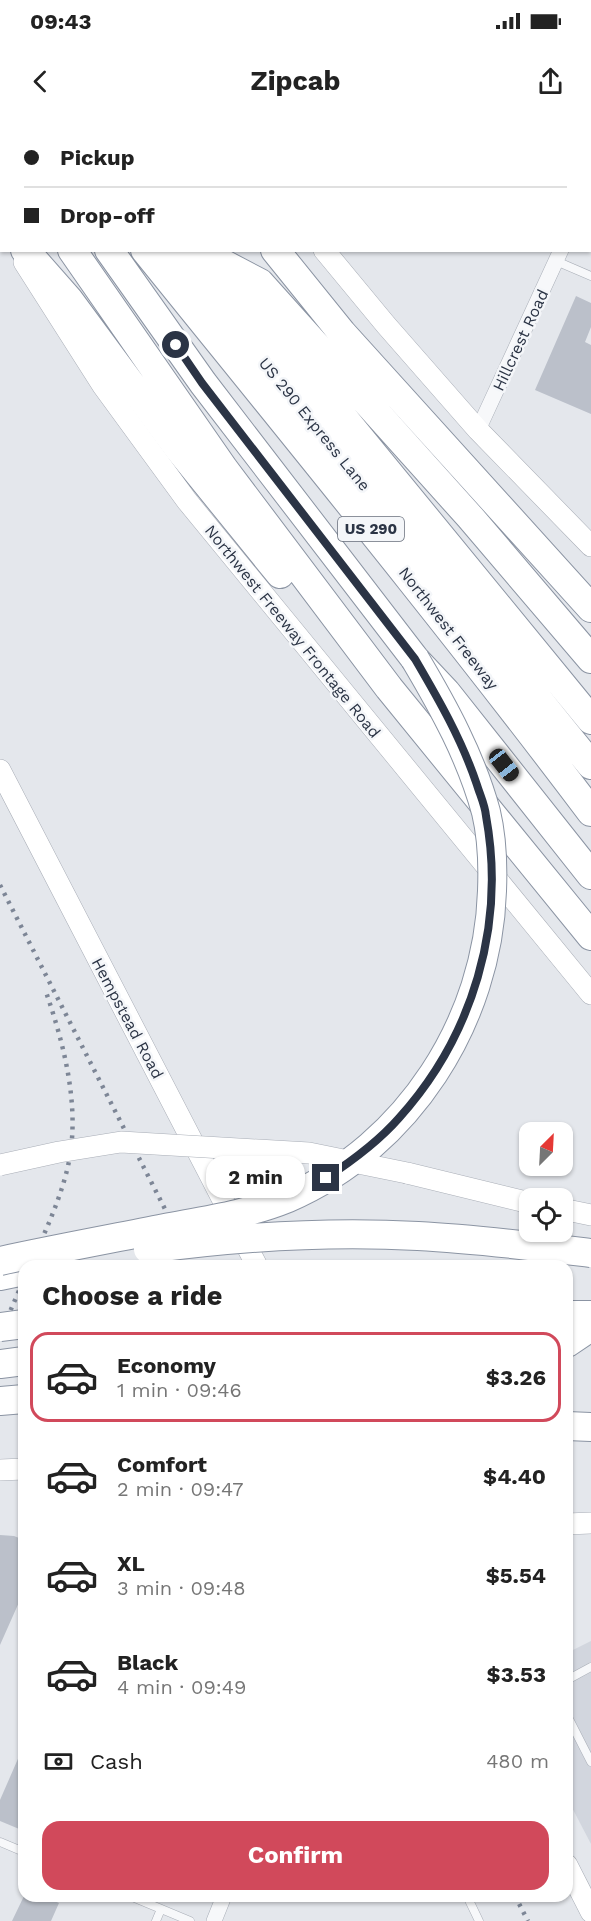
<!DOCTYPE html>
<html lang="en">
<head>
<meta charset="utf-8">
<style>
  body { margin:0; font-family:"Work Sans",sans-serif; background:#f2f2f2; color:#222; height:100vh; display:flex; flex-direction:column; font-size:22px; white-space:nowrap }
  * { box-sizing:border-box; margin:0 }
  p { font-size:20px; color:#767676 }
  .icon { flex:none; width:33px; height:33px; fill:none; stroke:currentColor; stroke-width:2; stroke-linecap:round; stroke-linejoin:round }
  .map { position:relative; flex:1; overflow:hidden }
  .side { position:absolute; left:18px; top:1140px; width:555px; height:642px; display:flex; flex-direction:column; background:#fff; border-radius:18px; box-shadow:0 2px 4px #0004 }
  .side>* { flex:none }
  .banner { position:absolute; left:0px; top:0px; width:591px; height:132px; box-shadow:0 2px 4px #0004; display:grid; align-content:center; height:132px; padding:0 24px; background:#fff }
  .needle { width:39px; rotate:24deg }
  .fabs { position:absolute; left:519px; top:1002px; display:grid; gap:12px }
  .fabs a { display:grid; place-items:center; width:54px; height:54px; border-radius:12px; background:#fff; box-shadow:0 2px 4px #0004; font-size:30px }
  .end { position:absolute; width:27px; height:27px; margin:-14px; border:8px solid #2b3445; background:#fff; box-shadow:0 0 0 3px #fff }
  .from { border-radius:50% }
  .bubble { position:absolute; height:42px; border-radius:18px; background:#fff; box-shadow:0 2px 4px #0004; font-size:20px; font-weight:700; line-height:42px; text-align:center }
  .car { position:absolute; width:18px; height:36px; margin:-18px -9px; border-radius:8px; box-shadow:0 0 4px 2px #0007; background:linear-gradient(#222 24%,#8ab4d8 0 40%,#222 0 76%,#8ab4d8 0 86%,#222 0) }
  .banner b { display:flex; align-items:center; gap:21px; height:57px; font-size:22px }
  .banner b+b { border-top:2px solid #e0e0e0 }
  .banner i { width:15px; height:15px; background:#222 }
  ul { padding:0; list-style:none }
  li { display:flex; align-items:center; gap:18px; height:90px; margin:0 12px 9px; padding:0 12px; border:3px solid transparent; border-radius:18px }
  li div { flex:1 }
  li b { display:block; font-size:22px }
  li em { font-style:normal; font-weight:700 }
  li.on { border-color:#d1495b }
  li>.icon { width:54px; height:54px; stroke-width:1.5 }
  h2 { padding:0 24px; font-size:27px; line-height:72px }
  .pay { display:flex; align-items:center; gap:15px; height:66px; padding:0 24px; font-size:22px }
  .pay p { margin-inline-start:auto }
  .action { display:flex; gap:12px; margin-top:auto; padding:12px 24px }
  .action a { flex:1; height:69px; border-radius:18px; background:#d1495b; color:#fff; font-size:24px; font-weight:700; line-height:69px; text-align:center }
  .status { display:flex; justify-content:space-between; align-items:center; height:42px; padding:0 30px; background:#fff; direction:ltr }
  .status svg { height:16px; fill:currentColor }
  header { display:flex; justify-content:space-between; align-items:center; height:78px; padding:0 24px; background:#fff; font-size:27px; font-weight:700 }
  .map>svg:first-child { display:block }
  .built { fill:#d2d6de }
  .building { fill:#bbc0ca }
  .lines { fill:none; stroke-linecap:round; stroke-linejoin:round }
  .lane-casing { stroke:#a9aeb7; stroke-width:9 }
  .street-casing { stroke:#a9aeb7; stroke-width:16 }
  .secondary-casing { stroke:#a9aeb7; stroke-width:22 }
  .highway-casing { stroke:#8b94a3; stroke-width:30 }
  .lane { stroke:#f7f8fa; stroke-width:8 }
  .street { stroke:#f7f8fa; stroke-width:15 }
  .secondary { stroke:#fff; stroke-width:21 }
  .highway { stroke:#fff; stroke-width:28 }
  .rail { stroke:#7d8696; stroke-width:4.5; stroke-dasharray:3 6; stroke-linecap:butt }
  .secondary-bridge-casing { stroke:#a9aeb7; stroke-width:22; stroke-linecap:butt }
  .highway-bridge-casing { stroke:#8b94a3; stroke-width:30; stroke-linecap:butt }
  .secondary-bridge { stroke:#fff; stroke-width:21 }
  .highway-bridge { stroke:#fff; stroke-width:28 }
  .route { stroke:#2b3445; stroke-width:8 }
  .labels { text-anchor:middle; stroke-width:5; stroke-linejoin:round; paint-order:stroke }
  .shield { fill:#f4f6f9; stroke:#676e7b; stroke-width:1.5 }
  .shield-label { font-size:15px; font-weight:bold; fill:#2b3445 }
  .street-label { font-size:16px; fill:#2b3445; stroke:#f4f6f9 }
</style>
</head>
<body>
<div class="status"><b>09:43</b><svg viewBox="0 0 49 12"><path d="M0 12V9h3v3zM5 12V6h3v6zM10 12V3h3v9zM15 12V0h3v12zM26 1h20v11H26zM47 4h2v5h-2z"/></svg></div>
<header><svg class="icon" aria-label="back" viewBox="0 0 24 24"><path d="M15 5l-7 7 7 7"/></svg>Zipcab<svg class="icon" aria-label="share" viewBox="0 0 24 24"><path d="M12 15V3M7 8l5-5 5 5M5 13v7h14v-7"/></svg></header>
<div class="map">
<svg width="591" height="1801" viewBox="0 0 591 1801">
  <rect width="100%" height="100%" fill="#e4e7ec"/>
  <path class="built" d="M591,1521V1724L567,1678V1533Z"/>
  <path class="building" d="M576,176L591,183V207L585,222L591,225V294L535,270Z
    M0,1415L14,1416L24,1420V1471L0,1525Z
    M24,1625V1711L0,1701V1680Z
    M24,1776H43L59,1783L51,1801H12Z"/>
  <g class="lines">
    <defs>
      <path id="lane" d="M556,141L591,156
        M567,1560L591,1547
        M567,1595L591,1642
        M0,1722L24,1732
        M130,1776L190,1801
        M467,1776L479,1801
        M156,1801L161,1789"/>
      <path id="street" d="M590,63L591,60
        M478,310L561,130
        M214,1801L224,1776"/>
      <path id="secondary" d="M213,0L214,2
        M0,100L2,103
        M324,130L386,205L478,310L591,426
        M24,142L103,266L187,381L591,874
        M0,650L257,1146
        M407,1053L530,1083
        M562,1089L591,1095
        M0,1350L24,1349
        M567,1404L591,1403
        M567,1745L591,1792"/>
      <path id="highway" d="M38,0L39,2
        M69,0L70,2
        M101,0L102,2
        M162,0L164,2
        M0,31L2,33
        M25,130L69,180L178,328L280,454
        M72,130L224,349L389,568L591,816
        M109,130L203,263L415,539L446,572L591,755
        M145,130C295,316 447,501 591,692
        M175,130L591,645
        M206,130L591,600
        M275,130L342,213L591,488
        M222,143L260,163L470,397L591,539
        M0,1156L24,1151
        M567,1195H591
        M567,1223L591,1207
        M0,1244L24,1241
        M0,1281L24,1279
        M567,1306L591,1307"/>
    </defs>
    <use href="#lane" class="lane-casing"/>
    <use href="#street" class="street-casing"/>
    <use href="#secondary" class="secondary-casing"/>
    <use href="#highway" class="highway-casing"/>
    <use href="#lane" class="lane"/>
    <use href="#street" class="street"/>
    <use href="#secondary" class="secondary"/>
    <use href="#highway" class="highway"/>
    <path class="rail" d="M0,765L194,1146
      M30,1146C44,1114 60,1081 68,1046C81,988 64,924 45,869
      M0,1215L24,1159
      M515,1776L528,1801"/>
    <defs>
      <path id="secondary-bridge" d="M0,1045L59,1032L121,1022L309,1033L407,1053"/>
      <path id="highway-bridge" d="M148,1129C236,1117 328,1111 418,1116C476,1119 533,1126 591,1133
        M0,1141C55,1129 110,1119 165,1108C207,1100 249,1094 288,1078C408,1026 488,901 492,771C493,746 492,717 486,692C471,637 444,588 415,539
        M0,1207L24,1204"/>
    </defs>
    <use href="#secondary-bridge" class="secondary-bridge-casing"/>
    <use href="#highway-bridge" class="highway-bridge-casing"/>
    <use href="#secondary-bridge" class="secondary-bridge"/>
    <use href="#highway-bridge" class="highway-bridge"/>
  </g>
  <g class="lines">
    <path class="route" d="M176,225L202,263L415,539C439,580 462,620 477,665C480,675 485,685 486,696C506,805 473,916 399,998C378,1022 352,1041 326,1058"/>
  </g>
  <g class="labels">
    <rect class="shield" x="338" y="397" width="66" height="24" rx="4.5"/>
    <g class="shield-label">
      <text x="371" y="414">US 290</text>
    </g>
    <g class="street-label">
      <text transform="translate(520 220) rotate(-65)" y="6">Hillcrest Road</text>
      <text transform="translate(315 304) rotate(51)" y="6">US 290 Express Lane</text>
      <text transform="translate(449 508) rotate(52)" y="6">Northwest Freeway</text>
      <text transform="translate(293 511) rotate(51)" y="6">Northwest Freeway Frontage Road</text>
      <text transform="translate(128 898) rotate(62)" y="6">Hempstead Road</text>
    </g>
  </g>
</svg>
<div class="fabs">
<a><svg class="needle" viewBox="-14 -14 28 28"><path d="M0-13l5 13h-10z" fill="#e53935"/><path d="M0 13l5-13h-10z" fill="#767676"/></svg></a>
<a><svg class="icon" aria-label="locate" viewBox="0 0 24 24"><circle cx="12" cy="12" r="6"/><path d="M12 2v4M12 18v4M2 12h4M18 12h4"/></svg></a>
</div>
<i class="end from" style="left:176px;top:225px"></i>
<i class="end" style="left:326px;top:1058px"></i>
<div class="bubble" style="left:206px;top:1036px;width:99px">2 min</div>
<i class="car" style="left:504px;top:645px;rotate:142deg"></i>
<div class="banner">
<b><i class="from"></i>Pickup</b>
<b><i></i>Drop-off</b>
</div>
<section class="side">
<h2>Choose a ride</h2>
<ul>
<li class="on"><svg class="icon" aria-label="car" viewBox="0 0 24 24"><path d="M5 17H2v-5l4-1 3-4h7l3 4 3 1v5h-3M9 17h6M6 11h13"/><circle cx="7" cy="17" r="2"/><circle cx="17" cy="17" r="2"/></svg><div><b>Economy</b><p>1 min · 09:46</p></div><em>$3.26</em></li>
<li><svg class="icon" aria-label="car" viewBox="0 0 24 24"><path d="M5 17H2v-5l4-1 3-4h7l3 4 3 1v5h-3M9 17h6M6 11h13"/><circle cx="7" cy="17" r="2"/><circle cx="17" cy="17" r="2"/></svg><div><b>Comfort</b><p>2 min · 09:47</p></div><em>$4.40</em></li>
<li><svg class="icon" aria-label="car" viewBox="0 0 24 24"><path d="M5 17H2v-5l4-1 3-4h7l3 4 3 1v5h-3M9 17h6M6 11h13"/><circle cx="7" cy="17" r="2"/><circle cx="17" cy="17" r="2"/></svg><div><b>XL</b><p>3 min · 09:48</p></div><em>$5.54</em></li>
<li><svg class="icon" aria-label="car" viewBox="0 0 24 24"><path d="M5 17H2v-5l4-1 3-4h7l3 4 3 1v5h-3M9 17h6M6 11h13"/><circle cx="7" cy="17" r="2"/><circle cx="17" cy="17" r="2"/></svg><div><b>Black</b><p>4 min · 09:49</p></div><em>$3.53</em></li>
</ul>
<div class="pay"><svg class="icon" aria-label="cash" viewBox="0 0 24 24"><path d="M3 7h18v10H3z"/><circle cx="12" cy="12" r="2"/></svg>Cash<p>480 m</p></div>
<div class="action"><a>Confirm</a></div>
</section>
</div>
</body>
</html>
